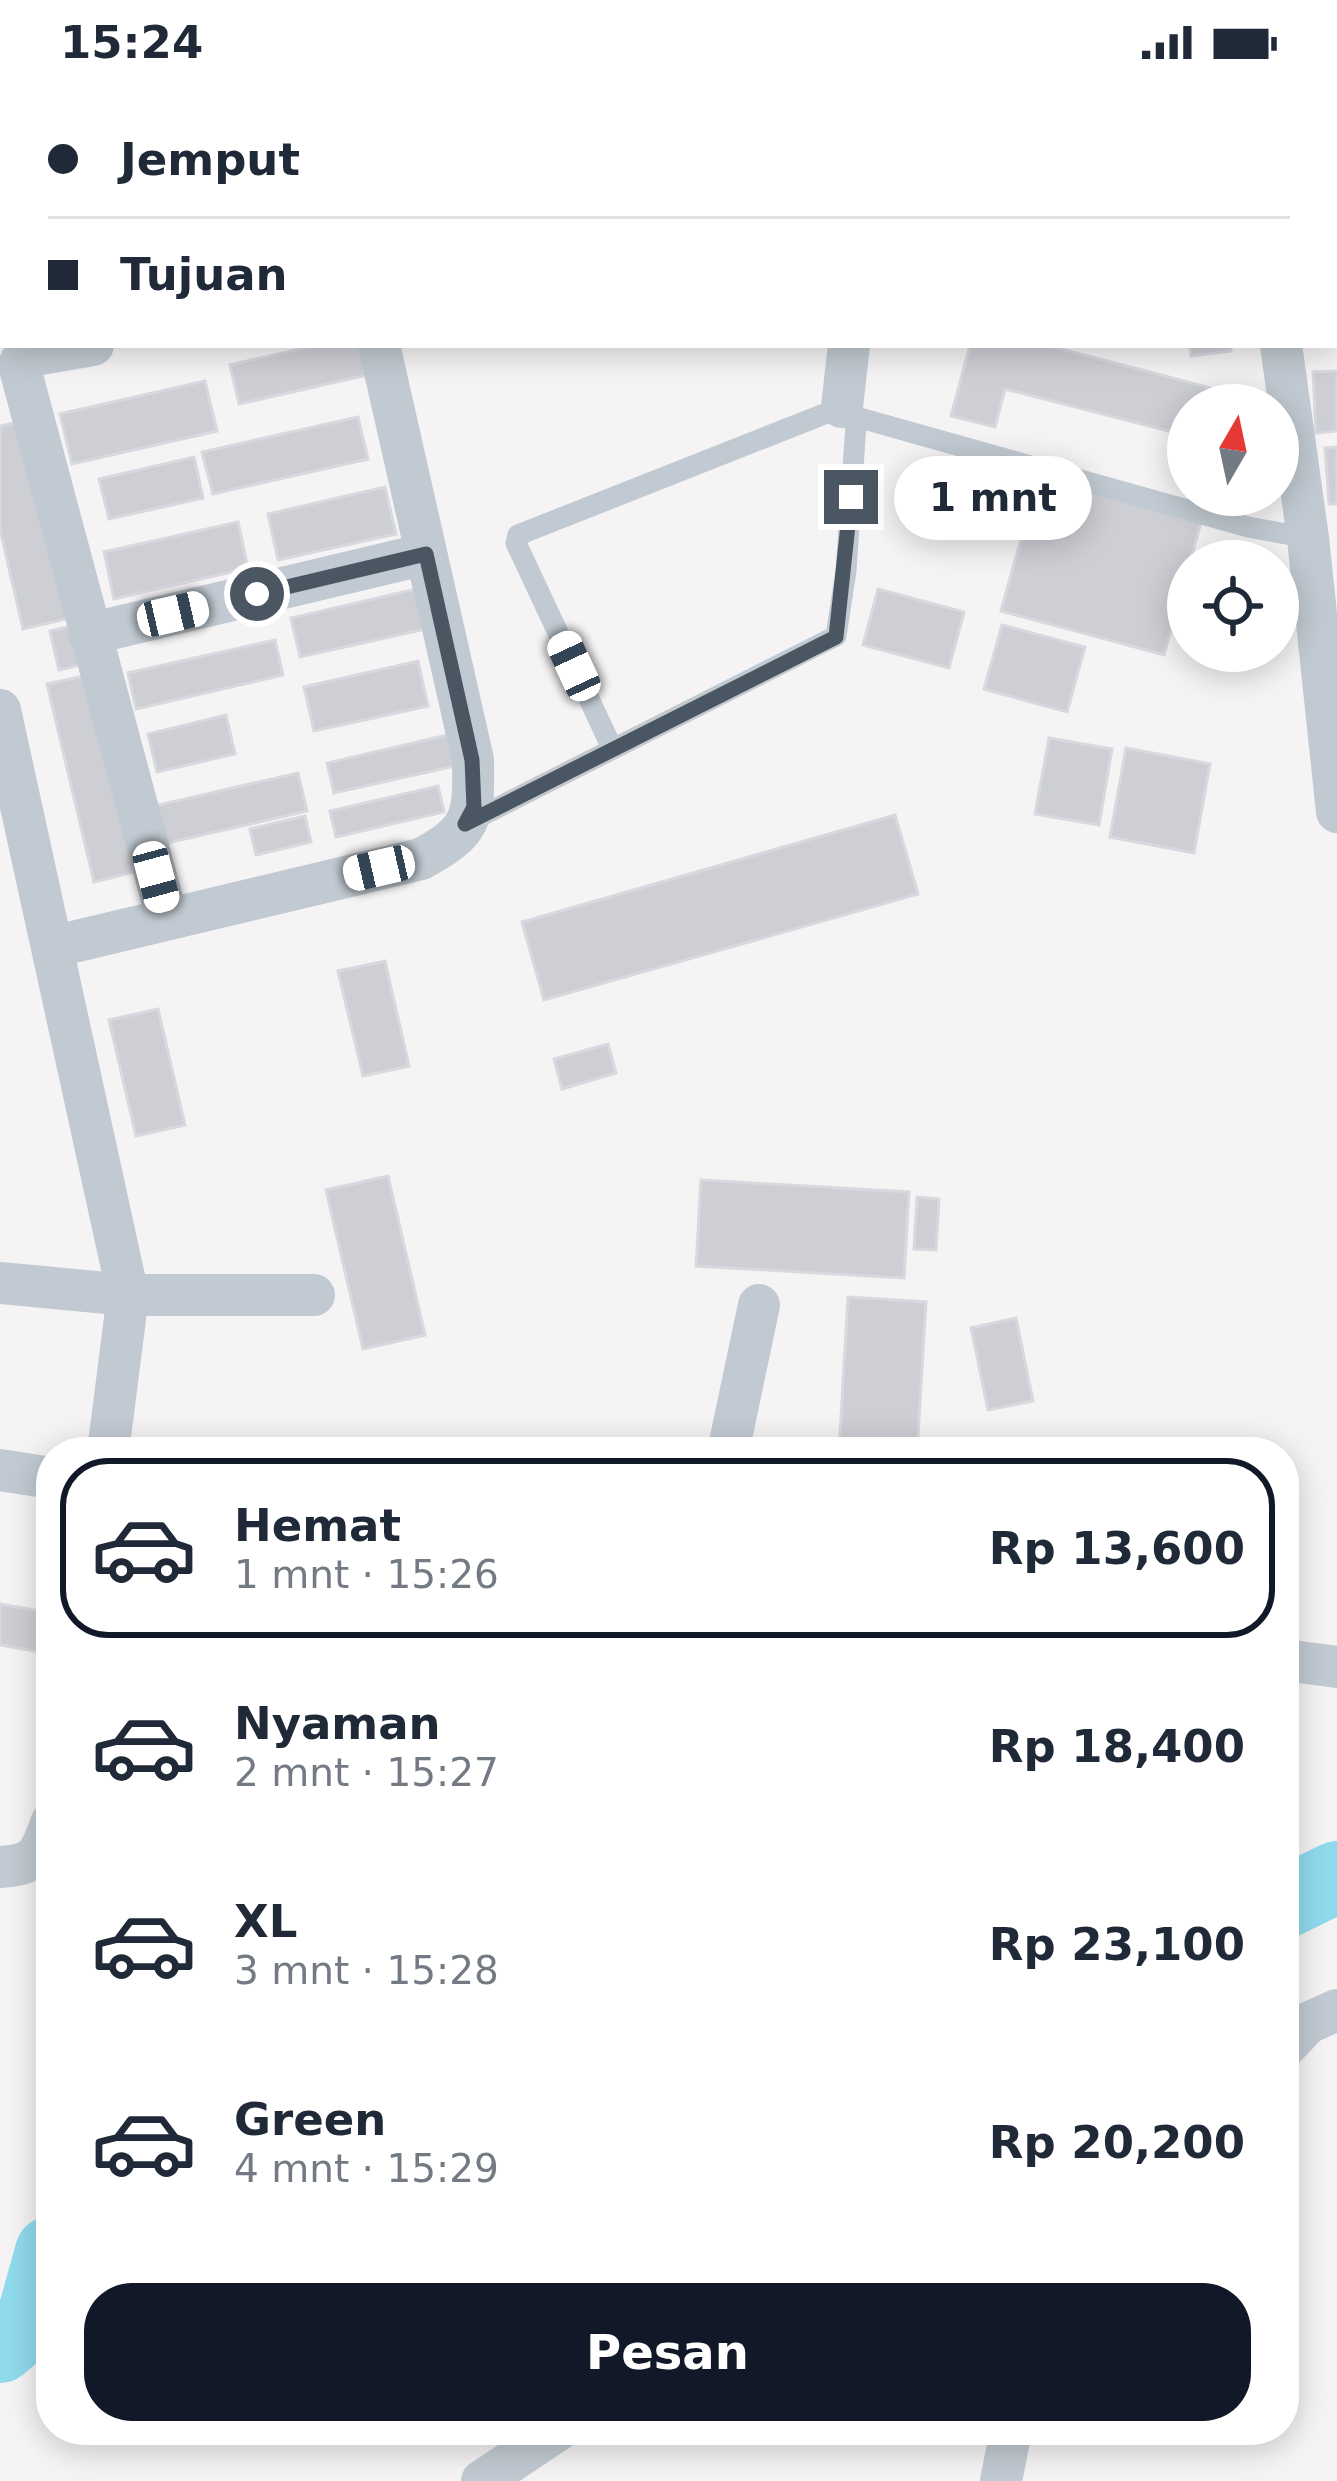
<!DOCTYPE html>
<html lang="id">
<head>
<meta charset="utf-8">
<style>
  body { margin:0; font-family:"DejaVu Sans",sans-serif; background:#f6f6f7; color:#1f2937; height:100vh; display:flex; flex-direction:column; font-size:45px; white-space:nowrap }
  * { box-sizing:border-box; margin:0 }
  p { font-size:39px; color:#747a83 }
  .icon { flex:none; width:66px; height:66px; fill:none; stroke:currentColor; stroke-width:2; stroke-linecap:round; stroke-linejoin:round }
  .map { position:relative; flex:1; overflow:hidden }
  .details { position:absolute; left:36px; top:1353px; width:1263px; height:1008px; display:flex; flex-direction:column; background:#fff; border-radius:48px; box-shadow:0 6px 30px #0003 }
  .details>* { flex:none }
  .top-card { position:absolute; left:0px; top:0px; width:1338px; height:264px; box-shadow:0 6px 30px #0003; display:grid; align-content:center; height:264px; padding:0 48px; background:#fff }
  .needle { width:78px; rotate:9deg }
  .controls { position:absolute; left:1167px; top:300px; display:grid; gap:24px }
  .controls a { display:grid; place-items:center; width:132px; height:132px; border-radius:50%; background:#fff; box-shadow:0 6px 30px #0003; font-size:60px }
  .end { position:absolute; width:54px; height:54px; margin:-27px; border:15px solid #4a5661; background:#fff; box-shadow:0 0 0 6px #fff }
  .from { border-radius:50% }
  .bubble { position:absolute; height:84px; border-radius:42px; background:#fff; box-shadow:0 6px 30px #0003; font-size:39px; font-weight:700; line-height:84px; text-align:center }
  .car { position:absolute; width:36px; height:72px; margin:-36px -18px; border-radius:15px; box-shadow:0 0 9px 3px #0007; background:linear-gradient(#fff 24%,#345 0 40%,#fff 0 76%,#345 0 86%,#fff 0) }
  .top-card b { display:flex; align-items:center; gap:42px; height:114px; font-size:45px }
  .top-card b+b { border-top:3px solid #e0e1e3 }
  .top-card i { width:30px; height:30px; background:#1f2937 }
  ul { padding:21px 0 0; list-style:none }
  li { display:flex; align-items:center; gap:36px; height:180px; margin:0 24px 18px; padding:0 24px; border:6px solid transparent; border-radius:48px }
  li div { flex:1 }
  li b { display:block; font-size:45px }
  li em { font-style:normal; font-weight:700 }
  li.selected { border-color:#111827 }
  li>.icon { width:108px; height:108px; stroke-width:1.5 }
  .primary-button { display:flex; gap:24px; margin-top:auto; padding:24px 48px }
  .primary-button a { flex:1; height:138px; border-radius:48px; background:#111827; color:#fff; font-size:48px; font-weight:700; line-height:138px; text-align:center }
  .status { display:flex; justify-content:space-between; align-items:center; height:84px; padding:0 60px; background:#fff; direction:ltr }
  .status svg { height:33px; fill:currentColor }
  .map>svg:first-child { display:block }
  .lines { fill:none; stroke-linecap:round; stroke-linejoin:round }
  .river { stroke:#90daee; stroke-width:72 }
  .building { fill:#cdcfd5; stroke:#d7d9de; stroke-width:3 }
  .lane { stroke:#c1cad2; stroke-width:21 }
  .street { stroke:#c1cad2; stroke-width:42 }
  .route { stroke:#4a5661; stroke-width:15 }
</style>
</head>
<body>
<div class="status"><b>15:24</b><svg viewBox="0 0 49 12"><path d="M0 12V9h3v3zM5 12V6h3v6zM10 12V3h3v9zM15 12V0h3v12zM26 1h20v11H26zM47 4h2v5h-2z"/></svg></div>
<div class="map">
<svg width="1337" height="2397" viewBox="0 0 1337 2397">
  <rect width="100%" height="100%" fill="#f5f3f3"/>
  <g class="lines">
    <path class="river" d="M1284,1819L1337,1793
      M0,2263L32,2236L51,2168"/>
  </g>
  <path class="building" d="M317,261H365L371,290L239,320L230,281Z
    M970,261H1046L1211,304L1207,321H1188V352L1005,305L995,343L951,332Z
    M1190,261H1230L1231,267L1191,272Z
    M1337,287V347L1316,349L1313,288Z
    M205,297L217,347L72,380L60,330Z
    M358,333L368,375L213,410L202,368Z
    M24,337L70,534L23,545L0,445V342Z
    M1337,363V420H1329L1325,364Z
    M194,373L203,414L109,435L99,395Z
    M1040,386L1203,431L1164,571L1001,527Z
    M385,403L396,450L278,476L268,430Z
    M238,438L248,484L114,515L104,468Z
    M416,505L425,545L300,573L291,534Z
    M878,505L964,528L949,584L863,561Z
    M75,541L85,580L59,586L50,547Z
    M1002,541L1085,563L1067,628L984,605Z
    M275,556L283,591L136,625L128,589Z
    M418,577L428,622L314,647L304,603Z
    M94,590L139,787L94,798L47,600Z
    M226,631L235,670L157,688L148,650Z
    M447,651L454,682L334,709L327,679Z
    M1049,654L1112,665L1099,741L1035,730Z
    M1126,664L1210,680L1194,769L1110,753Z
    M298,689L307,727L163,760L154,722Z
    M438,702L444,728L336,753L330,727Z
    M895,731L918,810L544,916L522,838Z
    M305,732L311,758L256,771L250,745Z
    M385,877L409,982L363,992L338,887Z
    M158,925L185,1041L136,1052L109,936Z
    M608,960L616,989L562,1005L554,975Z
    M388,1092L425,1251L363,1265L326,1106Z
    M701,1096L909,1108L904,1194L696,1182Z
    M917,1113L939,1115L936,1166L914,1165Z
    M848,1213L926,1218L917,1368H839Z
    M1016,1234L1033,1317L988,1326L971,1244Z
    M0,1520L46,1528L40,1568L0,1561Z"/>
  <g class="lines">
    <path class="lane" d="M853,332L1248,443L1308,454
      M1278,512L1313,516
      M471,737L836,552L846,487L856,340L842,323L518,451L516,459L612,664"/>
    <path class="street" d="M705,0L728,3
      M353,3V0
      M607,3L608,0
      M805,3V0
      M1297,3L1301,0
      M93,261L23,273L19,281L167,834
      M1281,261L1308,454L1337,728
      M842,323L849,261
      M89,550L426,470
      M0,626L128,1211L108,1368
      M52,863L421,775C473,747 474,734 473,676L379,261
      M0,1199L128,1211H314
      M728,1368L759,1221
      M0,1386L51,1394
      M1284,1576L1337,1583
      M0,1783C36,1781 40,1771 51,1739
      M1284,1964L1308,1939L1337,1926
      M482,2397L558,2346
      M1001,2397L1011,2346"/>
  </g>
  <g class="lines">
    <path class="route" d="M257,510L426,470L472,676L474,723L465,740L836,553L851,413"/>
  </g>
</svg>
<div class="controls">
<a><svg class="needle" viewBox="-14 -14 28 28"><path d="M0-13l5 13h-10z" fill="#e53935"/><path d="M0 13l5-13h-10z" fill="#747a83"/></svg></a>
<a><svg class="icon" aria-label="locate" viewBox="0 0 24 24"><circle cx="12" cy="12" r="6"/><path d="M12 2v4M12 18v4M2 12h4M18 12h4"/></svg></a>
</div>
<i class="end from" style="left:257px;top:510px"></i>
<i class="end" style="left:851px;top:413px"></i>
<div class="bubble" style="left:894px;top:372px;width:198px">1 mnt</div>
<i class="car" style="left:173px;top:530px;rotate:77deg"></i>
<i class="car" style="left:574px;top:582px;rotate:335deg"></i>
<i class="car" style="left:379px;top:784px;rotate:257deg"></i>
<i class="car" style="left:156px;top:793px;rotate:165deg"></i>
<div class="top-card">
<b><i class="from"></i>Jemput</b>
<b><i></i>Tujuan</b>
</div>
<section class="details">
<ul>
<li class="selected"><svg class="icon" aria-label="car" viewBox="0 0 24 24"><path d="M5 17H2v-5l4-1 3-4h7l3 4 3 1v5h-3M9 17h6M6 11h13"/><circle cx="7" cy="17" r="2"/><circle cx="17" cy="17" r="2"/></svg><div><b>Hemat</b><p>1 mnt · 15:26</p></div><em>Rp 13,600</em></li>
<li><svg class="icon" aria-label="car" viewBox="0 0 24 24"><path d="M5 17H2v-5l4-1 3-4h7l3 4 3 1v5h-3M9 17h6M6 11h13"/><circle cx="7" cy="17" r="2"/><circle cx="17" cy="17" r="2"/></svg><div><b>Nyaman</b><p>2 mnt · 15:27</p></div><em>Rp 18,400</em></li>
<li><svg class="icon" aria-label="car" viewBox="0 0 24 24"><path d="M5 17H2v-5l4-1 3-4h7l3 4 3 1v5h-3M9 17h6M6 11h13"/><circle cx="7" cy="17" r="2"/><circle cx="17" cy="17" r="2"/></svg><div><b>XL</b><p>3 mnt · 15:28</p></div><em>Rp 23,100</em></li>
<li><svg class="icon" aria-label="car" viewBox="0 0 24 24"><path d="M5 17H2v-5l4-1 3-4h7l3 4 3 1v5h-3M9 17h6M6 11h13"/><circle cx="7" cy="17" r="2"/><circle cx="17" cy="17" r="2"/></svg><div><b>Green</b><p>4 mnt · 15:29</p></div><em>Rp 20,200</em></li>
</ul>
<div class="primary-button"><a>Pesan</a></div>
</section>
</div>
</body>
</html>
